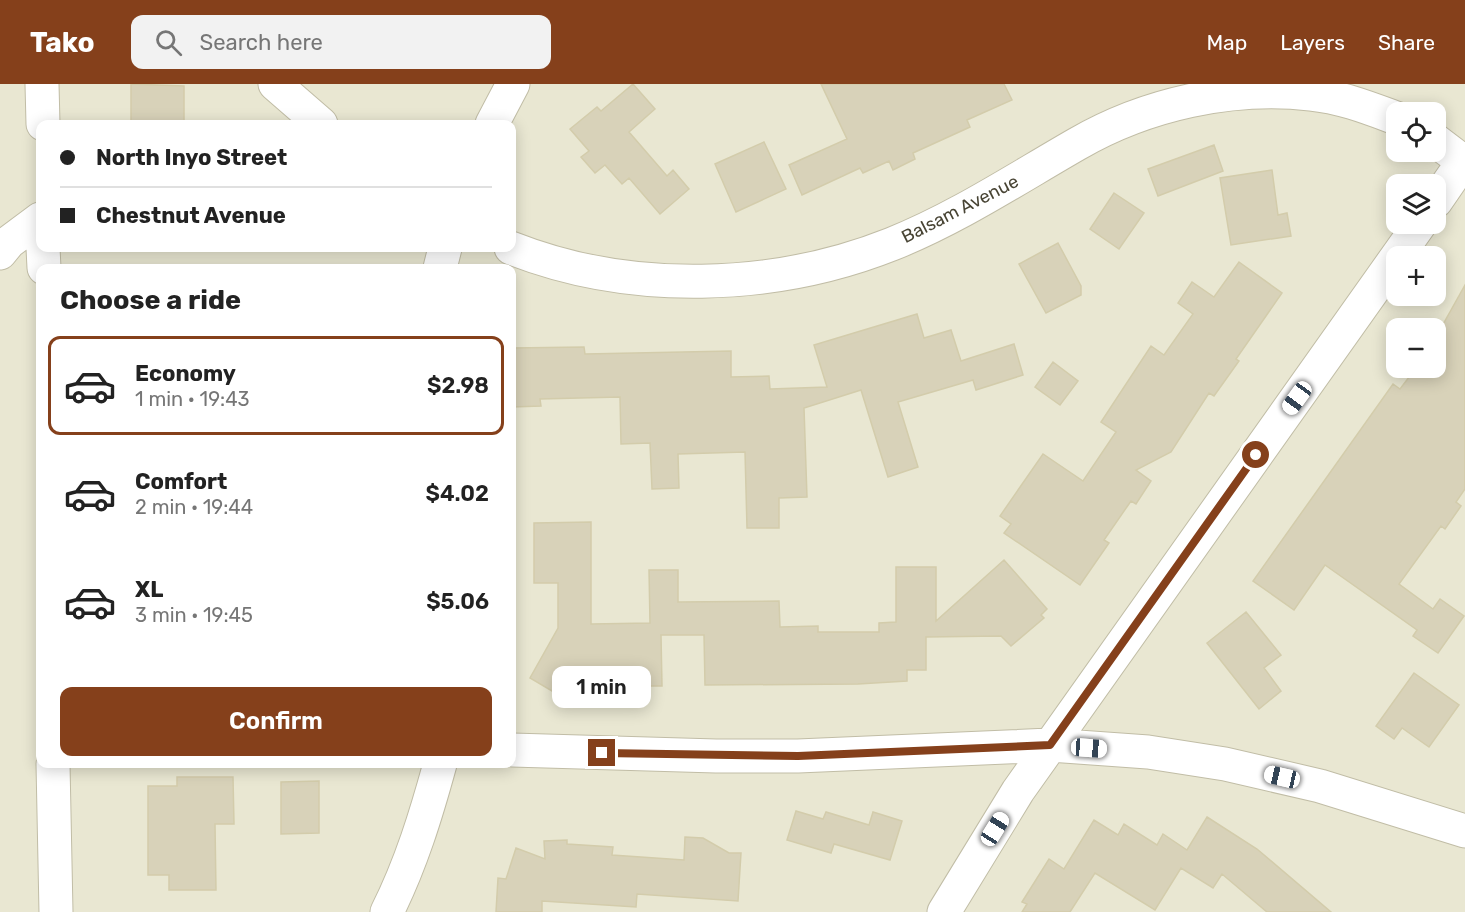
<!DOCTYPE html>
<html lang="en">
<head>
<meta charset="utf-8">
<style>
  body { margin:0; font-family:Rubik,sans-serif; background:#f2f2f2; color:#222; height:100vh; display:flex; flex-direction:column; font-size:22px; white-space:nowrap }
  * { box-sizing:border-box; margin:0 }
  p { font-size:20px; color:#767676 }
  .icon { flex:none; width:33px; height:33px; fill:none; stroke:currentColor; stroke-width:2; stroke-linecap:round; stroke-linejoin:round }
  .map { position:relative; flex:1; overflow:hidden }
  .sheet { position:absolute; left:36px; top:180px; width:480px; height:504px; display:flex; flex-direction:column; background:#fff; border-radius:12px; box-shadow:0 3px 15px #0003 }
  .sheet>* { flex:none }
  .guide { position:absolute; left:36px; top:36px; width:480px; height:132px; border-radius:12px; box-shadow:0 3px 15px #0003; display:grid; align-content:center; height:132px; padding:0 24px; background:#fff }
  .tools { position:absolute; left:1386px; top:18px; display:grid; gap:12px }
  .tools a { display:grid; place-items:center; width:60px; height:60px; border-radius:12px; background:#fff; box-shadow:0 3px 15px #0003; font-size:30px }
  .end { position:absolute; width:27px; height:27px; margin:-14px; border:8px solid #85401b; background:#fff; box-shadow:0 0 0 3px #fff }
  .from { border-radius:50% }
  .bubble { position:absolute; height:42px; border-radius:12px; background:#fff; box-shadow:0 3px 15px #0003; font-size:20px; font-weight:600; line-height:42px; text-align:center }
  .car { position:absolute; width:18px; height:36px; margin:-18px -9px; border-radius:8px; box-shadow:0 0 4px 2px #0007; background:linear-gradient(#fff 24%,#345 0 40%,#fff 0 76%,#345 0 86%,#fff 0) }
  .guide b { display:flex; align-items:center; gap:21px; height:57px; font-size:22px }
  .guide b+b { border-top:2px solid #e0e0e0 }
  .guide i { width:15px; height:15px; background:#222 }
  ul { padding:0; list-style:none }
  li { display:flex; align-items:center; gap:18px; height:99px; margin:0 12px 9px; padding:0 12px; border:3px solid transparent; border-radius:12px }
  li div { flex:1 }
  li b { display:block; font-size:22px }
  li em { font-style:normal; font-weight:600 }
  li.selected { border-color:#85401b }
  li>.icon { width:54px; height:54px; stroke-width:1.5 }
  h2 { padding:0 24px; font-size:27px; line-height:72px }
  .action { display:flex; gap:12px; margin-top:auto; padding:12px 24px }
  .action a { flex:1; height:69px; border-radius:12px; background:#85401b; color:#fff; font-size:24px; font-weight:600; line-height:69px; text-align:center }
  header { display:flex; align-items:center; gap:36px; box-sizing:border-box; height:84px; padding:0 30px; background:#85401b; color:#fff }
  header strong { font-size:28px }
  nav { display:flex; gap:33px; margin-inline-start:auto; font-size:21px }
  .search { width:420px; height:54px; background:#f2f2f2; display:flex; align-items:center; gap:15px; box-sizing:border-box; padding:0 21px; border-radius:12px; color:#767676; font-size:22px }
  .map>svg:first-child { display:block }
  .residential { fill:#e9e7d2; fill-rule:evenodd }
  .building { fill:#d8d2b9; stroke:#d3ccab; stroke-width:1.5 }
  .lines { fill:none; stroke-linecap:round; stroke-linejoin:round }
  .minor-casing { stroke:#c1bda6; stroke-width:35 }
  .minor { stroke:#fff; stroke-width:33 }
  .route { stroke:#85401b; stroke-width:8 }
  .labels { text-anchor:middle; stroke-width:6; stroke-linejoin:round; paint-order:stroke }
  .street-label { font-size:18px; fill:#484434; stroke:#fff }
</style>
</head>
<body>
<header>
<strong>Tako</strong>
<div class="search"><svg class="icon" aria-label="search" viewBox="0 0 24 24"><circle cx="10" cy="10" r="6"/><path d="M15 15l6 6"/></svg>Search here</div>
<nav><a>Map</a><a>Layers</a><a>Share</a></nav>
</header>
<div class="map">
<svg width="1465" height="828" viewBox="0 0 1465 828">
  <rect width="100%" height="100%" fill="#f5f3e5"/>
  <path class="residential" d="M0,0H1465V828H0ZM1396,28H1436V68H1396ZM40,40H512V164H40ZM1396,100H1436V140H1396ZM1396,172H1436V212H1396ZM40,184H512V680H40ZM1396,244H1436V284H1396Z"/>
  <path class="building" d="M131,0L184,2V37H131Z
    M633,0L655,25L629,48L667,92L673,86L689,105L660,130L629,94L622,100L605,81L595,89L581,73L589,67L570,45L597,23L601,27Z
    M821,0H1004L1012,16L967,36L970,43L913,69L915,75L893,86L889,77L863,89L860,84L802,111L789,81L847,55Z
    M764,58L786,105L736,128L715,80Z
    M1214,61L1223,87L1158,112L1148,85Z
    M1272,86L1278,131L1287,129L1291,152L1231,161L1220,94Z
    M1114,109L1144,129L1119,165L1090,145Z
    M1058,159L1081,202V211L1046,229L1019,180Z
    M1239,178L1282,209L1236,275L1239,277L1214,312L1209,309L1171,368L1136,386L1151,397L1136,420L1131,417L1104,456L1109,459L1080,501L1004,449L1011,440L1000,432L1043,370L1083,397L1116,348L1101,338L1151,262L1164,271L1193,230L1178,219L1192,198L1214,213Z
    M1465,201V405L1456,418L1461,422L1445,445L1441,442L1399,500L1433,525L1440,515L1464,532L1438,569L1413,552L1417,546L1325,481L1294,526L1253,497L1393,300L1400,305L1416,284H1436V253Z
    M917,230L924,254L951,246L961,277L1014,260L1023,291L976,306L973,296L898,318L918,383L888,393L861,306L804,324L807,413L779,414V444H747L745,368L678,370L679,404L652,405L650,359L621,360L620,313L540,315L541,322L512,323V264L584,263L585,270L731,267V293L769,292L770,305L827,303L814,261Z
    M1053,278L1078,297L1060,321L1035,303Z
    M591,438V540L650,539L649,486H678V518L779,517L780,543L818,542V548H879V539L896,538V483H936V537L1004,476L1047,525L1041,531L1044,534L1011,562L1001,552L926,553V586H907V597L858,600L705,601L704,551H661L662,602H615V606L552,607L530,594L558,544V499H534V439Z
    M1246,528L1281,571L1264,584L1281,607L1259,625L1207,559Z
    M1414,589L1459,621L1429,663L1402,644L1394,655L1376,642Z
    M177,693H233L234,740H215L216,806H169V791H148V702H177Z
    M319,697V749L281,750V698Z
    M796,727L823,735L826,728L869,741L873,728L902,737L890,776L834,760L831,769L787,756Z
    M1207,733L1257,765L1331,828H1267L1222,790L1213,804L1181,784L1155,826L1095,789L1070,828H1022L1027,820L1022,818L1049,775L1064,785L1094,736L1118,751L1124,740L1157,761L1163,750L1187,766Z
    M685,753L703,754L729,769H741L738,817L637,810L636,823L542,817V828H496L498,794L506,795L516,764L545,775L544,757L567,756V760L613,763L612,771L684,776Z"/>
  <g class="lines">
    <defs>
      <path id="minor" d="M42,0L43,40
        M275,0L321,40
        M492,40L513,0
        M1436,57L1465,79
        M1436,117L1465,75
        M43,164L44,184
        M511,164C630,211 774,207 892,160C957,134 1016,95 1077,60C1146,20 1232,1 1311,10C1341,13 1369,24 1396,34
        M0,169L9,158L40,135
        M440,184L445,164
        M512,666L716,672H798L1050,661L1148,668L1225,680L1320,702L1465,747
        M53,680L56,828
        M387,828C411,780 426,731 440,680
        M944,828L1018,707L1420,140"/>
    </defs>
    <use href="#minor" class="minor-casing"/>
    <use href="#minor" class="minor"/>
  </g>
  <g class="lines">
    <path class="route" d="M602,669L798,672L1050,661L1256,371"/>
  </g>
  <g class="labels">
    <g class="street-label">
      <text transform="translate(960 125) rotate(-27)" y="6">Balsam Avenue</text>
    </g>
  </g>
</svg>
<div class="tools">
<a><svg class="icon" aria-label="locate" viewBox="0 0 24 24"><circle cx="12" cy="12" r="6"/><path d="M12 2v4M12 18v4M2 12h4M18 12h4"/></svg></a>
<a><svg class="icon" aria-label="layers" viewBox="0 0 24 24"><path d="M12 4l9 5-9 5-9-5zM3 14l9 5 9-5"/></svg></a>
<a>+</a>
<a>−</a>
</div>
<i class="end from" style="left:1256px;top:371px"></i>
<i class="end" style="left:602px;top:669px"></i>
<div class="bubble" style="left:552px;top:582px;width:99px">1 min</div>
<i class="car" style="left:1297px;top:314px;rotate:216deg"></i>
<i class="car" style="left:1089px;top:664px;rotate:94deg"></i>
<i class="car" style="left:1282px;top:693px;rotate:283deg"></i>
<i class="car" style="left:995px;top:745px;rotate:32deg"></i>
<div class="guide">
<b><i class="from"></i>North Inyo Street</b>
<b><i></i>Chestnut Avenue</b>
</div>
<section class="sheet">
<h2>Choose a ride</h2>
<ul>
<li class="selected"><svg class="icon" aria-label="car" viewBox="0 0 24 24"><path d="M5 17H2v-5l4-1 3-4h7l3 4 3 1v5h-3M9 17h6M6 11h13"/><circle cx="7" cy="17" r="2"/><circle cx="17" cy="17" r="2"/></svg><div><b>Economy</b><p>1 min · 19:43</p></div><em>$2.98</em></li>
<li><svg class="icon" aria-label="car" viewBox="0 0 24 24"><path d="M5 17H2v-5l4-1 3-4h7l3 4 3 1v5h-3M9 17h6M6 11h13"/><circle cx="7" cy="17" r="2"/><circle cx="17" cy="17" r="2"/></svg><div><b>Comfort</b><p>2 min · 19:44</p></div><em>$4.02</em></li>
<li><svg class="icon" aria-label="car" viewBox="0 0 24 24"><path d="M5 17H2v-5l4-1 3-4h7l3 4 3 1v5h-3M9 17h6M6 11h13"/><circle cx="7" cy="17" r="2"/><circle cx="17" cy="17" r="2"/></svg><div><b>XL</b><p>3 min · 19:45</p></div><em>$5.06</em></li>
</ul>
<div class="action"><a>Confirm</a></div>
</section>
</div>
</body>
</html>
